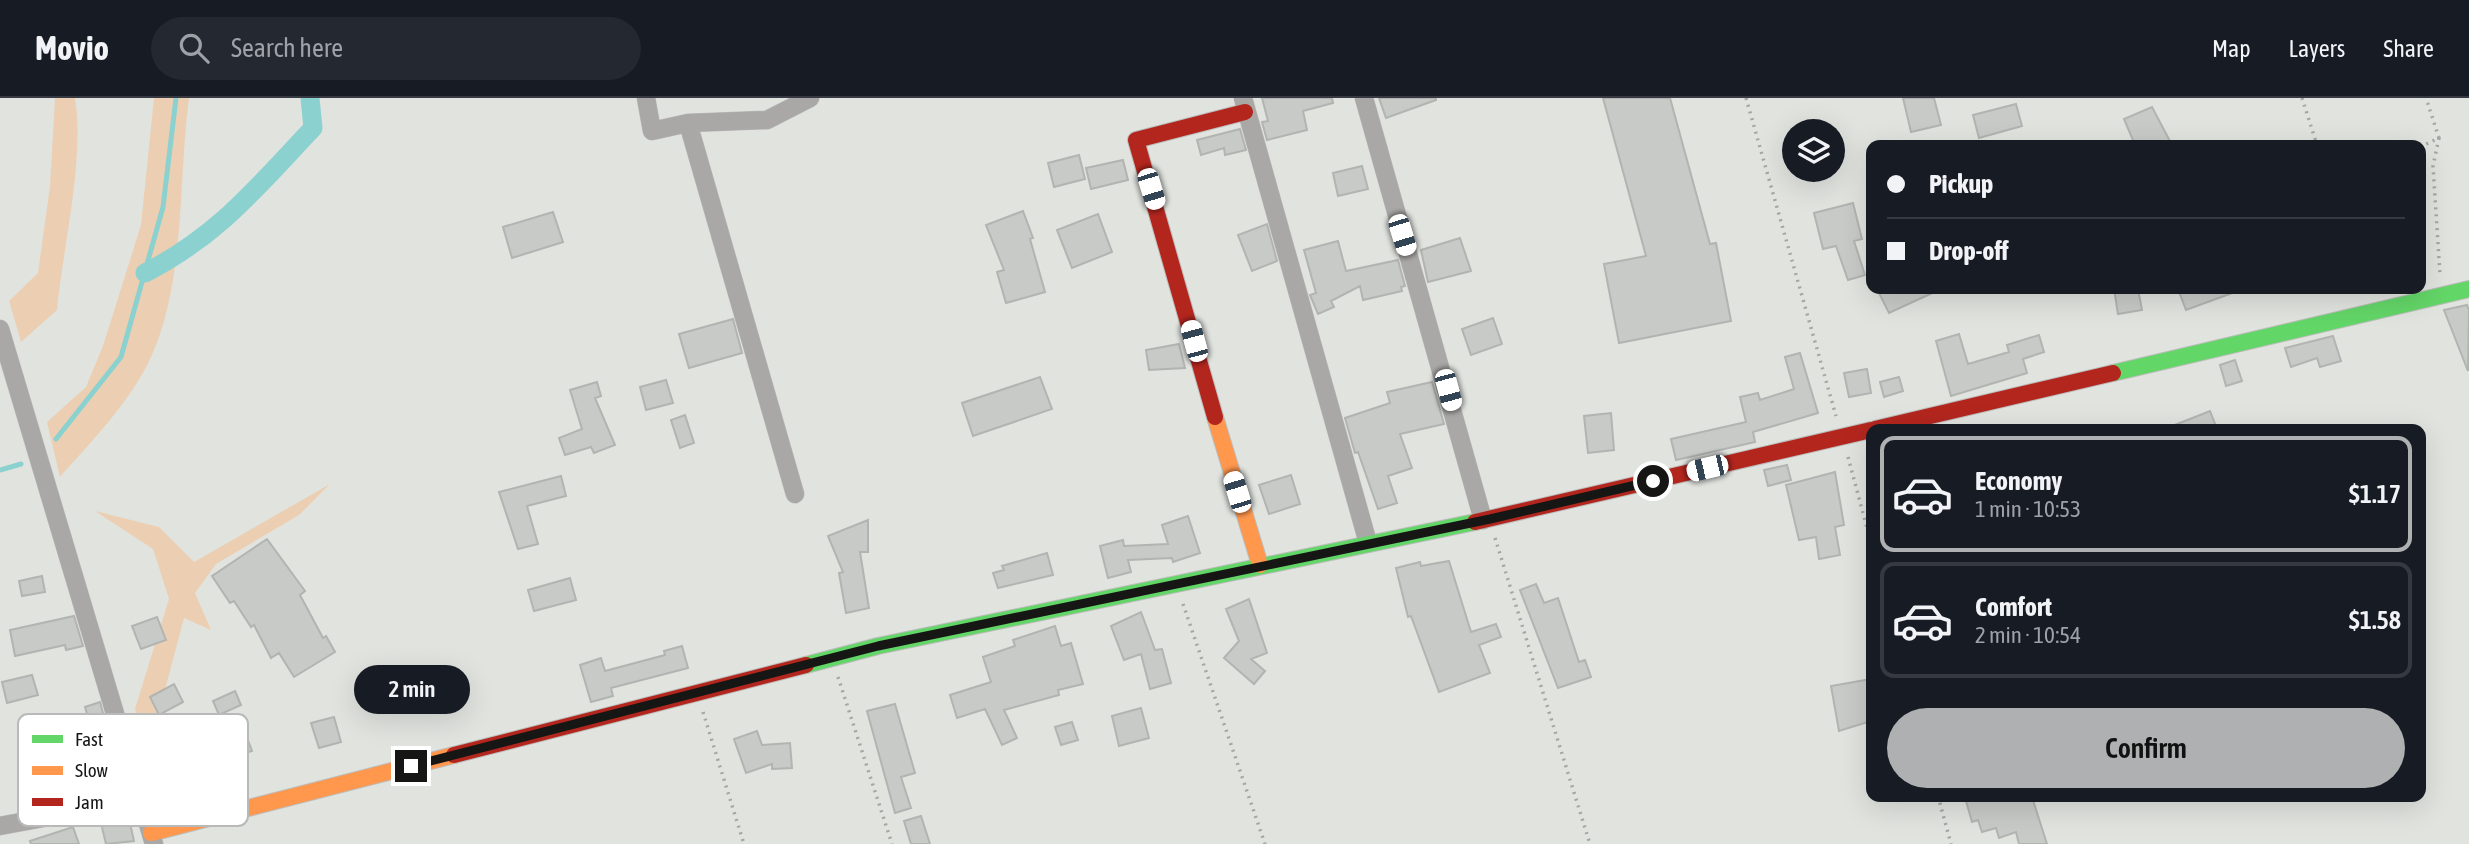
<!DOCTYPE html>
<html lang="en">
<head>
<meta charset="utf-8">
<style>
  body { margin:0; font-family:"Asap Condensed",sans-serif; background:#242831; color:#f1f3f6; height:100vh; display:flex; flex-direction:column; font-size:26px; white-space:nowrap }
  * { box-sizing:border-box; margin:0 }
  p { font-size:23px; color:#9ea1a6 }
  .icon { flex:none; width:38px; height:38px; fill:none; stroke:currentColor; stroke-width:2; stroke-linecap:round; stroke-linejoin:round }
  .map { position:relative; flex:1; overflow:hidden }
  .drawer { position:absolute; left:1866px; top:326px; width:560px; height:378px; display:flex; flex-direction:column; background:#171b24; border-radius:14px; box-shadow:0 7px 28px #0002 }
  .drawer>* { flex:none }
  .banner { position:absolute; left:1866px; top:42px; width:560px; height:154px; border-radius:14px; box-shadow:0 7px 28px #0002; display:grid; align-content:center; height:154px; padding:0 21px; background:#171b24 }
  .tools { position:absolute; left:1782px; top:21px; display:grid; gap:14px }
  .tools a { display:grid; place-items:center; width:63px; height:63px; border-radius:50%; background:#171b24; box-shadow:0 7px 28px #0002; font-size:35px }
  .end { position:absolute; width:32px; height:32px; margin:-16px; border:9px solid #161715; background:#fff; box-shadow:0 0 0 4px #fff }
  .from { border-radius:50% }
  .bubble { position:absolute; height:49px; border-radius:24px; background:#171b24; box-shadow:0 7px 28px #0002; font-size:23px; font-weight:600; line-height:49px; text-align:center }
  .car { position:absolute; width:21px; height:42px; margin:-21px -10px; border-radius:9px; box-shadow:0 0 5px 2px #0007; background:linear-gradient(#fff 24%,#345 0 40%,#fff 0 76%,#345 0 86%,#fff 0) }
  .banner b { display:flex; align-items:center; gap:24px; height:66px; font-size:26px }
  .banner b+b { border-top:2px solid #363941 }
  .banner i { width:18px; height:18px; background:#f1f3f6 }
  ul { padding:12px 0 0; list-style:none }
  li { display:flex; align-items:center; gap:21px; height:116px; margin:0 14px 10px; padding:0 7px; border:4px solid #363941; border-radius:14px }
  li div { flex:1 }
  li b { display:block; font-size:26px }
  li em { font-style:normal; font-weight:600 }
  li.active { border-color:#aeb0b1 }
  li>.icon { width:63px; height:63px; stroke-width:1.5 }
  .primary-button { display:flex; gap:14px; margin-top:auto; padding:14px 21px }
  .primary-button a { flex:1; height:80px; border-radius:42px; background:#aeb0b1; color:#111; font-size:28px; font-weight:600; line-height:80px; text-align:center }
  header { display:flex; align-items:center; gap:42px; box-sizing:border-box; height:98px; padding:0 35px; background:#171b24; border-bottom:2px solid #363941 }
  header strong { font-size:33px }
  nav { display:flex; gap:38px; margin-inline-start:auto; font-size:24px }
  .search { width:490px; height:63px; background:#242831; display:flex; align-items:center; gap:18px; box-sizing:border-box; padding:0 24px; border-radius:38px; color:#9ea1a6; font-size:26px }
  .map>svg:first-child { display:block }
  .green { fill:#eccfb2 }
  .lines { fill:none; stroke-linecap:round; stroke-linejoin:round }
  .stream { stroke:#8bd1d0; stroke-width:5 }
  .canal { stroke:#8bd1d0; stroke-width:19 }
  .building { fill:#c7cac7; stroke:#b2b4b1; stroke-width:2 }
  .street-casing { stroke:#bcbdbb; stroke-width:19 }
  .fast-casing { stroke:#bcbdbb; stroke-width:18 }
  .slow-casing { stroke:#bcbdbb; stroke-width:18 }
  .jam-casing { stroke:#bcbdbb; stroke-width:18 }
  .path { stroke:#a6a6a4; stroke-width:3.5; stroke-dasharray:2 5; stroke-linecap:butt }
  .street { stroke:#a9a8a7; stroke-width:18 }
  .fast { stroke:#63d668; stroke-width:16 }
  .slow { stroke:#ff974d; stroke-width:16 }
  .jam { stroke:#b3261e; stroke-width:16 }
  .route { stroke:#161715; stroke-width:9 }
  .key { fill:#fff; stroke:#b9b9b9; stroke-width:2 }
  .key-label { font-size:19px; fill:#161715 }
</style>
</head>
<body>
<header>
<strong>Movio</strong>
<div class="search"><svg class="icon" aria-label="search" viewBox="0 0 24 24"><circle cx="10" cy="10" r="6"/><path d="M15 15l6 6"/></svg>Search here</div>
<nav><a>Map</a><a>Layers</a><a>Share</a></nav>
</header>
<div class="map">
<svg width="2469" height="746" viewBox="0 0 2469 746">
  <rect width="100%" height="100%" fill="#e1e3df"/>
  <path class="green" d="M55,0H75C85,61 63,148 57,212L21,244L9,203L38,175L50,88Z
    M154,0H189C178,83 186,182 151,259C131,303 91,344 60,379L47,324L86,289L103,248L141,127Z
    M330,386L299,417L216,466L195,495L211,532L184,520L153,637L158,672L135,611L169,501L153,451L95,413L159,429L194,464Z"/>
  <g class="lines">
    <path class="stream" d="M56,341L121,259L163,109L176,0
      M0,372L21,366"/>
    <path class="canal" d="M145,175C219,137 257,89 313,30L310,0"/>
  </g>
  <path class="building" d="M1262,0H1332L1333,5L1303,13L1307,32L1267,42L1262,24L1268,23Z
    M1379,0H1436V2L1386,20Z
    M1603,0H1670L1710,146L1716,145L1731,223L1619,245L1604,166L1646,158Z
    M1903,0H1934L1941,27L1911,34Z
    M2016,6L2022,28L1979,40L1973,17Z
    M2152,9L2172,47H2135L2124,21Z
    M1240,31L1246,52L1225,57L1224,50L1201,57L1197,42Z
    M1079,57L1085,81L1054,89L1048,65Z
    M1123,62L1128,82L1091,91L1086,70Z
    M1362,68L1368,91L1338,98L1333,75Z
    M1853,105L1862,141L1854,143L1865,177L1848,182L1836,148L1823,151L1814,115Z
    M1023,113L1033,140L1030,141L1045,194L1006,205L997,174L1004,172L986,127Z
    M553,114L563,144L512,160L503,129Z
    M1098,116L1112,154L1072,170L1057,132Z
    M1267,126L1277,163L1252,173L1238,137Z
    M1460,140L1471,173L1428,184L1421,152Z
    M1338,143L1346,173L1398,162L1405,188L1401,189L1402,193L1363,202L1360,188L1331,203L1334,209L1318,216L1310,197L1316,195L1304,152Z
    M1877,191H1941L1889,215Z
    M2114,191H2138L2142,212L2118,216Z
    M2178,191H2235V194L2186,212Z
    M2467,207L2469,212L2468,273L2444,212Z
    M1493,220L1502,246L1471,257L1462,231Z
    M733,221L742,255L689,270L679,236Z
    M1959,236L1968,266L2009,254L2007,247L2039,237L2044,254L2023,261L2027,275L1951,298L1936,243Z
    M2333,238L2341,263L2320,269L2317,260L2291,269L2285,250Z
    M1179,246L1185,270L1149,272L1146,252Z
    M1800,255L1818,315L1753,334L1755,344L1676,362L1671,341L1746,324L1740,299L1758,295L1760,302L1794,291L1785,259Z
    M2235,262L2242,283L2226,288L2220,267Z
    M1867,271L1871,295L1849,299L1844,275Z
    M1040,279L1052,311L973,338L962,305Z
    M1899,279L1903,293L1884,299L1880,284Z
    M666,282L673,305L646,312L640,289Z
    M597,284L601,298L595,300L615,347L594,355L591,349L565,357L559,340L582,331L570,292Z
    M1432,284L1444,326L1400,336L1412,370L1388,378L1397,405L1378,411L1358,354L1355,355L1345,320L1390,305L1387,294Z
    M2210,313L2217,331H2167V330Z
    M1611,315L1614,352L1588,355L1584,318Z
    M685,317L694,345L680,350L671,322Z
    M1787,367L1791,382L1768,388L1764,372Z
    M1835,374L1844,427L1835,429L1840,457L1819,461L1816,439L1799,442L1786,387Z
    M1291,377L1300,406L1269,416L1259,387Z
    M561,378L566,398L527,408L538,446L518,451L499,394Z
    M1188,418L1200,455L1173,464L1172,460L1128,462L1131,474L1108,480L1100,448L1123,442L1124,448L1168,446L1162,427Z
    M868,422V454H860L869,510L846,515L839,475L843,474L828,438Z
    M267,441L305,493L300,497L323,540L326,538L335,554L294,579L279,555L271,560L254,527L251,529L234,503L230,505L212,478Z
    M1047,455L1053,477L998,490L993,475L1004,472L1002,468Z
    M1449,463L1471,534L1496,526L1501,539L1479,547L1490,575L1439,594L1411,518L1408,519L1396,470L1420,464L1421,468Z
    M42,478L45,494L22,498L19,483Z
    M570,480L576,502L534,513L528,492Z
    M1536,486L1544,505L1558,500L1579,564L1585,562L1591,579L1558,590L1520,492Z
    M1249,501L1267,555L1251,561L1265,573L1254,586L1224,560L1239,543L1226,511Z
    M1141,514L1155,552L1162,551L1171,585L1150,591L1141,556L1124,562L1111,528Z
    M74,518L83,548L66,552L65,547L15,558L10,532Z
    M157,519L166,542L141,551L132,528Z
    M1055,528L1061,548L1071,545L1083,586L1058,592L1059,597L1004,612L1017,640L1002,647L985,611L957,620L950,597L991,584L983,559L1015,548L1013,542Z
    M682,548L688,570L611,590L613,598L591,604L580,567L601,560L605,573L665,557L664,553Z
    M32,577L38,597L7,605L2,584Z
    M1871,581V623L1839,633L1831,588Z
    M174,586L183,604L159,617L150,599Z
    M235,593L241,607L219,617L213,603Z
    M100,604L105,622L90,626L85,609Z
    M895,606L915,675L901,679L911,710L895,715L867,613Z
    M1141,610L1149,640L1119,648L1112,618Z
    M334,619L341,644L319,650L311,625Z
    M1072,624L1078,642L1061,647L1055,629Z
    M208,625L217,647L246,637L252,653L222,663L232,689L179,709L155,645Z
    M757,633L762,647L790,645L792,670L772,671V666L746,675L734,641Z
    M1983,698H2018L2020,703L2032,699L2047,746H2019L2016,734L1999,740L1996,730L1982,734L1978,722L1972,724L1966,703Z
    M128,716L134,743L106,746L100,721Z
    M921,718L930,746H911L904,723Z
    M73,729L79,746H31L30,743Z"/>
  <g class="lines">
    <defs>
      <path id="street" d="M646,0L652,33L688,25L767,22L810,0
        M1243,0L1368,445
        M1364,0L1483,422
        M688,25L795,396
        M0,231L154,746
        M0,728L141,702"/>
      <path id="fast" d="M2113,275L2469,191
        M806,567L878,548L1475,424"/>
      <path id="slow" d="M1215,319L1260,467
        M151,735L454,657"/>
      <path id="jam" d="M1215,319L1136,42L1245,14
        M1875,331L2113,275
        M1475,424L1871,332
        M454,657L806,567"/>
    </defs>
    <use href="#street" class="street-casing"/>
    <use href="#fast" class="fast-casing"/>
    <use href="#slow" class="slow-casing"/>
    <use href="#jam" class="jam-casing"/>
    <path class="path" d="M1746,0L1836,318
      M2302,0L2317,47
      M2439,40L2433,68L2440,177
      M2420,49L2439,40L2426,0
      M1848,359L1871,445
      M1495,440L1590,746
      M1183,506L1265,746
      M838,579L892,746
      M703,614L744,746
      M1938,698L1951,746"/>
    <use href="#street" class="street"/>
    <use href="#fast" class="fast"/>
    <use href="#slow" class="slow"/>
    <use href="#jam" class="jam"/>
  </g>
  <g class="lines">
    <path class="route" d="M411,668L878,548L1490,421L1653,383"/>
  </g>
  <rect x="18" y="616" width="230" height="112" rx="10" class="key"/>
  <rect x="32" y="637" width="31" height="8" fill="#63d668"/>
  <rect x="32" y="668" width="31" height="9" fill="#ff974d"/>
  <rect x="32" y="700" width="31" height="8" fill="#b3261e"/>
  <g class="key-label">
    <text x="75" y="648">Fast</text>
    <text x="75" y="679">Slow</text>
    <text x="75" y="711">Jam</text>
  </g>
</svg>
<div class="tools">
<a><svg class="icon" aria-label="layers" viewBox="0 0 24 24"><path d="M12 4l9 5-9 5-9-5zM3 14l9 5 9-5"/></svg></a>
</div>
<i class="end from" style="left:1653px;top:383px"></i>
<i class="end" style="left:411px;top:668px"></i>
<div class="bubble" style="left:354px;top:567px;width:116px">2 min</div>
<i class="car" style="left:1151px;top:91px;rotate:163deg"></i>
<i class="car" style="left:1402px;top:137px;rotate:163deg"></i>
<i class="car" style="left:1194px;top:243px;rotate:345deg"></i>
<i class="car" style="left:1448px;top:292px;rotate:165deg"></i>
<i class="car" style="left:1707px;top:370px;rotate:257deg"></i>
<i class="car" style="left:1237px;top:394px;rotate:343deg"></i>
<div class="banner">
<b><i class="from"></i>Pickup</b>
<b><i></i>Drop-off</b>
</div>
<section class="drawer">
<ul>
<li class="active"><svg class="icon" aria-label="car" viewBox="0 0 24 24"><path d="M5 17H2v-5l4-1 3-4h7l3 4 3 1v5h-3M9 17h6M6 11h13"/><circle cx="7" cy="17" r="2"/><circle cx="17" cy="17" r="2"/></svg><div><b>Economy</b><p>1 min · 10:53</p></div><em>$1.17</em></li>
<li><svg class="icon" aria-label="car" viewBox="0 0 24 24"><path d="M5 17H2v-5l4-1 3-4h7l3 4 3 1v5h-3M9 17h6M6 11h13"/><circle cx="7" cy="17" r="2"/><circle cx="17" cy="17" r="2"/></svg><div><b>Comfort</b><p>2 min · 10:54</p></div><em>$1.58</em></li>
</ul>
<div class="primary-button"><a>Confirm</a></div>
</section>
</div>
</body>
</html>
